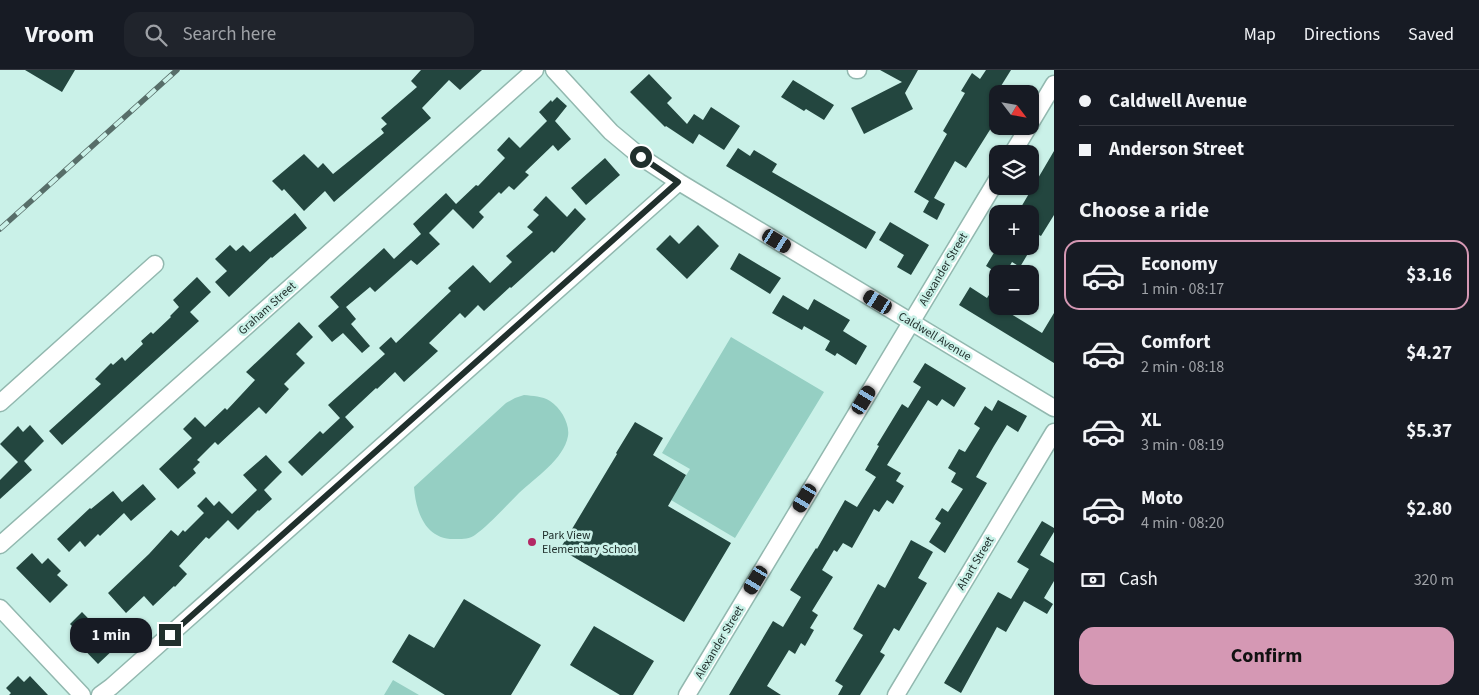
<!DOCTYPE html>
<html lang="en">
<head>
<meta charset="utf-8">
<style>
  body { margin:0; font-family:"Source Sans 3",sans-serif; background:#20242c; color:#f1f3f6; height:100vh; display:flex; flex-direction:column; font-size:19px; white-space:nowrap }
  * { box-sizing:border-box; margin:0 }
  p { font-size:16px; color:#9ea1a6 }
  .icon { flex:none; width:28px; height:28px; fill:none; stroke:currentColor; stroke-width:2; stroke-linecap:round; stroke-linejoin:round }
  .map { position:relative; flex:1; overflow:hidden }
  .sheet { display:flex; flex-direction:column; background:#171b24; width:425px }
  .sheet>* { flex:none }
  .banner { display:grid; align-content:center; height:110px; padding:0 25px; background:#171b24 }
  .needle { width:32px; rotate:121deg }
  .tools { position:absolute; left:989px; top:15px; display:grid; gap:10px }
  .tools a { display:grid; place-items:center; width:50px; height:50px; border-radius:10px; background:#171b24; box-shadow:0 1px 4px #0004; font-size:25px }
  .end { position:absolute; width:22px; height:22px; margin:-11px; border:6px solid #21302d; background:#fff; box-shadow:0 0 0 2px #fff }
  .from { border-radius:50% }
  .bubble { position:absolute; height:35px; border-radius:15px; background:#171b24; box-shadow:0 1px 4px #0004; font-size:16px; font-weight:700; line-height:35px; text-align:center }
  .car { position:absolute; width:15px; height:30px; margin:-15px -8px; border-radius:6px; box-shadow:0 0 4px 1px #0007; background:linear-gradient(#222 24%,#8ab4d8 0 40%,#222 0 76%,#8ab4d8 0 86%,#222 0) }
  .banner b { display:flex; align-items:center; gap:18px; height:48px; font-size:19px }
  .banner b+b { border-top:1px solid #363941 }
  .banner i { width:12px; height:12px; background:#f1f3f6 }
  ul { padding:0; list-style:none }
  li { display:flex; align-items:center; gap:15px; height:70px; margin:0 10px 8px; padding:0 15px; border:2px solid transparent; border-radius:15px }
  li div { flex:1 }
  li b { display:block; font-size:19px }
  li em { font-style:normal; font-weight:700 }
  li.selected { border-color:#d598b4 }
  li>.icon { width:45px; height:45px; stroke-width:1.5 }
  h2 { padding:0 25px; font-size:22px; line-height:60px }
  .pay { display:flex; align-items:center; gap:12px; height:55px; padding:0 25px; font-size:19px }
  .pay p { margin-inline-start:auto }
  .button { display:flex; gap:10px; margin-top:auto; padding:10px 25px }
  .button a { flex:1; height:58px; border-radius:15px; background:#d598b4; color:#111; font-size:20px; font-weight:700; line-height:58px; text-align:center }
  header { display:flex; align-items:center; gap:30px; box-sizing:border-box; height:70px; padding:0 25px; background:#171b24; border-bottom:1px solid #363941 }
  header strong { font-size:24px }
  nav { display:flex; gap:28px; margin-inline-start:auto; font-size:18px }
  .search { width:350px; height:45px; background:#20242c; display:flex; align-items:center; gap:12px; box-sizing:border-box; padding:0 18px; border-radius:15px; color:#9ea1a6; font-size:19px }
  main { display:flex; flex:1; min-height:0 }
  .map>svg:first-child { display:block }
  .green { fill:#95cfc3 }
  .building { fill:#23463f }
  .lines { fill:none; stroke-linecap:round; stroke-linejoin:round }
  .minor-casing { stroke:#92b8af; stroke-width:19 }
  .minor { stroke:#fff; stroke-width:16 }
  .rail-casing { stroke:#576e69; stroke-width:5.5 }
  .rail { stroke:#caf1e8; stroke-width:4; stroke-dasharray:11; stroke-linecap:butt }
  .route { stroke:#21302d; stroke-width:6 }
  .poi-dot { fill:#b32864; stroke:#caf1e8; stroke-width:2 }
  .labels { text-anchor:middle; stroke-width:5; stroke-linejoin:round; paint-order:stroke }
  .street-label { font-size:12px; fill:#21302d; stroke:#caf1e8 }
  .poi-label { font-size:12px; fill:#21302d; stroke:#caf1e8; text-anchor:start }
</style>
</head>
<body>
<header>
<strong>Vroom</strong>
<div class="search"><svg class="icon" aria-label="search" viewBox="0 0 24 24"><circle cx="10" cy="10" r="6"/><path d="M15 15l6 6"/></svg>Search here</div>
<nav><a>Map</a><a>Directions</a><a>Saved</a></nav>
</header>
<main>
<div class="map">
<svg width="1054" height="625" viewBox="0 0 1054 625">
  <rect width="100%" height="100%" fill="#caf1e8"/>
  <path class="green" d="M731,267L824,322L735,468L671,430L690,399L662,383Z
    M524,325C533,326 542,326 550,331C561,338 570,354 568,366C564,389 535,408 519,423C506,436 489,455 475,465C470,469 463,469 457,469C426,471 416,443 414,417L506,333L515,328Z
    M393,610L419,625H384Z"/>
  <path class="building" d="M25,0H75L62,22Z
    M421,0H482L460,20L449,10L422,38L431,48L334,132L325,121L304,141L284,119L282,121L272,111L304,84L318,98L323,93L333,104L384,63L381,59L387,54L381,48L417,17L411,11Z
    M880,0H918L905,23L913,39L864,64L851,38L902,12Z
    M986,0H1011L991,32L998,36V47L966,98L955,91L934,128L945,134L937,150L923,142L929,131L914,122L947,64L943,61L965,23L961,21L972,3L980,9Z
    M649,4L672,28L667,33L687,54L694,44L703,50L711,37L740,56L724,80L699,64L693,74L666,56L665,57L630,22Z
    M793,10L834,35L824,50L806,39L804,41L781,27Z
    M557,27L567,36L555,51L571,69L558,81L553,75L525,102L529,105L514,120L509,116L501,124L499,122L479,142L484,147L473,159L453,139L429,163L440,174L417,195L411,190L375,222L370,217L346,237L356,249L351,254L370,276L362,283L343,263L332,272L318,256L339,237L330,227L384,178L394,189L421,164L413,154L446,123L456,134L476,115L478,116L505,88L497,80L509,67L520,78L547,51L539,42L551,30L552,32Z
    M738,78L750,86L754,80L777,94L772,102L876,162L866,179L726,96Z
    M1054,81V145L1041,166L1039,165L1020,197L1012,192L1005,204H999L986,196L998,176H1030V144H1017Z
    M605,88L620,105L586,135L571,118Z
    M546,126L567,147L575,138L586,149L554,183L552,181L511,218L510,217L484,241L478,235L465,248L460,243L429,273L438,281L404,312L395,302L377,319L376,318L345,347L354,357L302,406L288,392L320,361L323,364L340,348L328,335L385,284L379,278L391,267L396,273L451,221L448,218L473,195L490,213L512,192L506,186L533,162L527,157L539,145L533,140Z
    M295,143L307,158L272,188L271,187L229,227L215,212L227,201L215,189L230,175L236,181L243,175L250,182Z
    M890,152L929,175L911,205L897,197L904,185L879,170Z
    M698,155L719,176L687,209L656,179L670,165L679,174Z
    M739,183L781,208L770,224L730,199Z
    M197,207L211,222L190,242L199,251L62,375L49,361L101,314L95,309L111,293L113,295L122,287L125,291L143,274L141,271L151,262L153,264L171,247L170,246L179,237L173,230Z
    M998,211V236L1011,243V244L1042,263L1054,243V293L959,235L970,217L987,228Z
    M783,225L808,240L814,229L850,250L843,261L867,276L856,295L837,283L835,286L825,280L830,271L804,256L802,260L772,243Z
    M299,252L313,267L296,284L305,293L284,314L289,319L266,344L259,337L218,375L215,372L197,390L200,392L193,399L196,403L178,419L159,399L192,368L183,359L195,347L205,357L225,338L227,340L255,310L246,302Z
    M925,293L966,318L954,337L942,329L937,336L928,330L887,395L901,403L896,411L904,416L893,434L887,430L879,442L874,439L852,478L843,473L837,482L834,480L822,500L833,507L812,541L818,545L810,558L814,560L805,576L801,573L795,584L789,580L767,616L781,625H729L773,551L783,557L801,527L790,520L816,478L817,479L845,430L857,437L876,407L865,400L879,376L877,375L902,334L908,338L921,317L913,312Z
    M998,330L1027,346L1018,362L1007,355L994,376L976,407L987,413L945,483L929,472L941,453L935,449L942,438L948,442L963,419L951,412L956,403L948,398L959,379L965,382L980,358L974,354L985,336L992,341Z
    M635,352L663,368L653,385L686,405L668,436L731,473L684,552L560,479L617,384L616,383Z
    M30,355L44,371L24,391L32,400L0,429V410L18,392L0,374L18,356L23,362Z
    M266,385L282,402L264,420L272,429L259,441L258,440L238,460L228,450L209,469L206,467L179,496L187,504L175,517L174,516L153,536L144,526L126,543L108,523L149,484L171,460L178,466L183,460L185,462L204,443L197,436L206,427L214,436L219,431L232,444L257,420L243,405Z
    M143,414L156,429L131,451L124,443L100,466L98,464L85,477L80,471L69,482L57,469L90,438L91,439L113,421L122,432Z
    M1042,451L1054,458V462L1040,485L1054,493V511L1044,528L1053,534L1047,544L1024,531L1006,562L997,557L961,623L944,613L998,522L1011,529L1029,499L1017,492Z
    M911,470L933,482L918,508L927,513L899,561L894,558L880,582L885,585L860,625H838L843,616L835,611L863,565L853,559L878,514L885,518Z
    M32,483L42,494L48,488L61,501L57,505L68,515L50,533L16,498Z
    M464,529L541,575L511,625H445L392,592L409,564L434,578Z
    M82,542L116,577L98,594L74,569L80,564L70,554Z
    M594,556L654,591L633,625H620L570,595Z
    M18,606L24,612L30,606L48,625H9L11,623L6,618Z"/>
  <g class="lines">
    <defs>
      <path id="minor" d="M554,0L611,62L641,87L679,112L1054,338
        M856,0H858
        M1030,54L1054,14
        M1012,84L1029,56
        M0,333L155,194
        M0,475L535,0
        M0,538L82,625
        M100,625L111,617L679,112
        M687,625L998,108
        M896,625L1054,362"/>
    </defs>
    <use href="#minor" class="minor-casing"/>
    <use href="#minor" class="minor"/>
    <defs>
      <path id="rail" d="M0,159L177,0"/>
    </defs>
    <use href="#rail" class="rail-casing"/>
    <use href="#rail" class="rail"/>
  </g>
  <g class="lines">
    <path class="route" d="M170,565L678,112L641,87"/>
  </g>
  <circle class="poi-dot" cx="532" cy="472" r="5"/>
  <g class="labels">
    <g class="street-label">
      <text transform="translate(943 199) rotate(-59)" y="4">Alexander Street</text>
      <text transform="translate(267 238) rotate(-42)" y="4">Graham Street</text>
      <text transform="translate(935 266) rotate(31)" y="4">Caldwell Avenue</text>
      <text transform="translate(975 493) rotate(-59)" y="4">Ahart Street</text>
      <text transform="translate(719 572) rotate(-59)" y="4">Alexander Street</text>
    </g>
    <g class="poi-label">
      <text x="542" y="469">Park View<tspan x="542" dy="14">Elementary School</tspan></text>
    </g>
  </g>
</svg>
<div class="tools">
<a><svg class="needle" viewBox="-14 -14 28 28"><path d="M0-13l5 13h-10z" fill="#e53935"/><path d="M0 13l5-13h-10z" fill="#9ea1a6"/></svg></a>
<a><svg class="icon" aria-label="layers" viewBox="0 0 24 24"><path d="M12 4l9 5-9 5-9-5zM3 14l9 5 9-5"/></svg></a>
<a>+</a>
<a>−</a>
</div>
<i class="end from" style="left:641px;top:87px"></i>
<i class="end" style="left:170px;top:565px"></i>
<div class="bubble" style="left:70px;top:548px;width:82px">1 min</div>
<i class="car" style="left:777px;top:171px;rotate:121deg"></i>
<i class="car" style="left:878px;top:232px;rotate:301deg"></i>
<i class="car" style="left:864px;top:330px;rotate:31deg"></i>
<i class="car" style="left:805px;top:428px;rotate:211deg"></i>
<i class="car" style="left:756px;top:510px;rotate:211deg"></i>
</div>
<section class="sheet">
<div class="banner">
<b><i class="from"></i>Caldwell Avenue</b>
<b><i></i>Anderson Street</b>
</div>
<h2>Choose a ride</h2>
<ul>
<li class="selected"><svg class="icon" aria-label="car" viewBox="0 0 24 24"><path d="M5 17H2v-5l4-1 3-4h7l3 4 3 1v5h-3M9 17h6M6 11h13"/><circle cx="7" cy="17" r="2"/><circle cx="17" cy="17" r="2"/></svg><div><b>Economy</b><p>1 min · 08:17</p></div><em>$3.16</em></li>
<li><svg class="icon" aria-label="car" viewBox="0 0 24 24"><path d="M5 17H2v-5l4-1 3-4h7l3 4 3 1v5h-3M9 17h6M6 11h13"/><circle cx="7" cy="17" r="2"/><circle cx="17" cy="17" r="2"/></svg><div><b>Comfort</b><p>2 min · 08:18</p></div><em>$4.27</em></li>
<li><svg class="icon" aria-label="car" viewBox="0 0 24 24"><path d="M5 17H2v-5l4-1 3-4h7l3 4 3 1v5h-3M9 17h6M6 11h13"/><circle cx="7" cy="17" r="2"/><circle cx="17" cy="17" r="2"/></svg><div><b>XL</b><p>3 min · 08:19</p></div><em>$5.37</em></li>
<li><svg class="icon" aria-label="car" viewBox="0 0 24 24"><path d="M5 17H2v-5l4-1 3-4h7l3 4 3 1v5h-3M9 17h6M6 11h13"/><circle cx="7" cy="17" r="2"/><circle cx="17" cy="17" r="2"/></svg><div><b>Moto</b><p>4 min · 08:20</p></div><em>$2.80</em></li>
</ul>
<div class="pay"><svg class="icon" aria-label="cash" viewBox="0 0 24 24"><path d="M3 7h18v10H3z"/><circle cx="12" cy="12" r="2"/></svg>Cash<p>320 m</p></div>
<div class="button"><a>Confirm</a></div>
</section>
</main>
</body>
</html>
